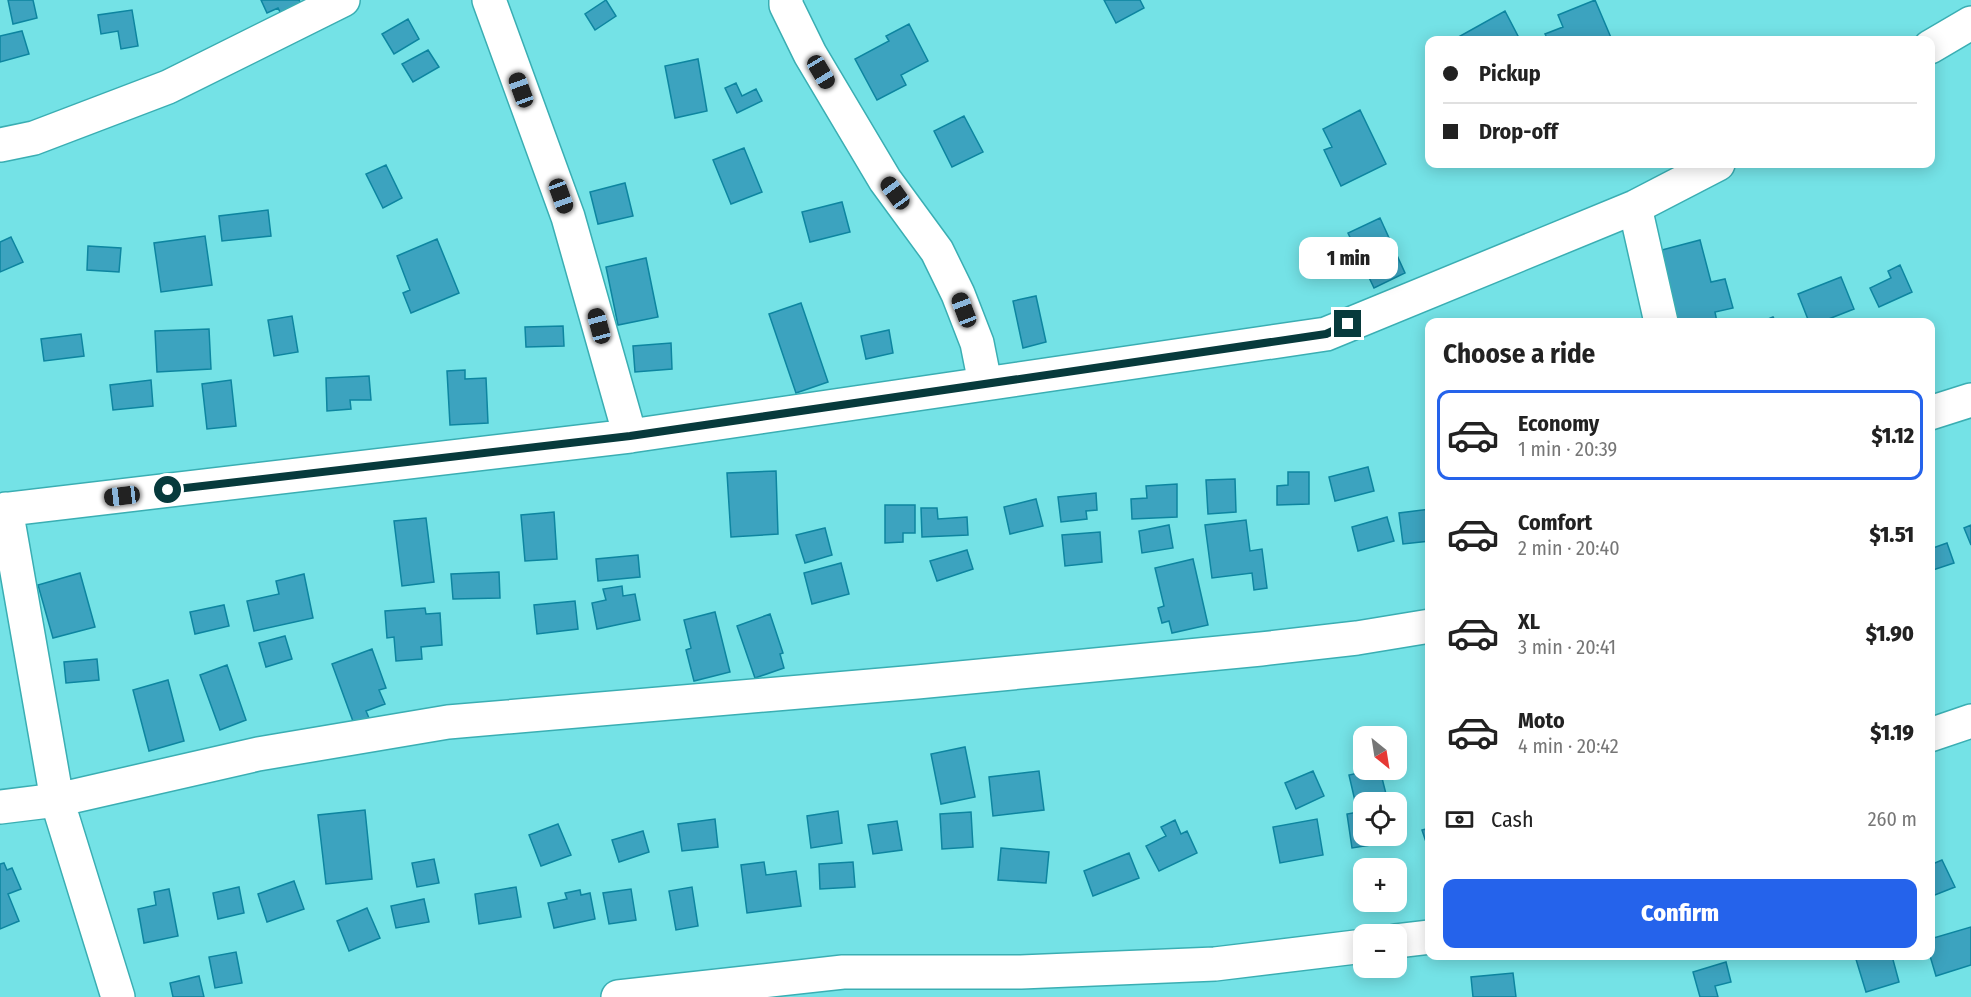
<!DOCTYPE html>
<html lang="en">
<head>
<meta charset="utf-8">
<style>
  body { margin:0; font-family:"Fira Sans Condensed",sans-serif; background:#f2f2f2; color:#222; height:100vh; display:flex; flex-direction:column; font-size:22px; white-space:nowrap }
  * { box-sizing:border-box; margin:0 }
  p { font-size:20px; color:#767676 }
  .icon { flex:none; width:33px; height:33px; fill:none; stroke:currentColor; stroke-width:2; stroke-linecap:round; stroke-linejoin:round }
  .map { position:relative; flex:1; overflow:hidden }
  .drawer { position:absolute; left:1425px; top:318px; width:510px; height:642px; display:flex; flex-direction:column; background:#fff; border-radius:12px; box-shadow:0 3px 15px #0003 }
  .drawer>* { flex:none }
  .banner { position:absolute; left:1425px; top:36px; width:510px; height:132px; border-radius:12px; box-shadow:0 3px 15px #0003; display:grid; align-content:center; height:132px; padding:0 18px; background:#fff }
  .needle { width:39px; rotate:150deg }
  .controls { position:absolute; left:1353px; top:726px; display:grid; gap:12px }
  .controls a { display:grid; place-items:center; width:54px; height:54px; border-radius:12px; background:#fff; box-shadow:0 3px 15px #0003; font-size:30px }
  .end { position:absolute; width:27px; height:27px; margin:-14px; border:8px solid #073a3c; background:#fff; box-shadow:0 0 0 3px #fff }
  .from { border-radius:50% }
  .bubble { position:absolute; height:42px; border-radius:12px; background:#fff; box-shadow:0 3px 15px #0003; font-size:20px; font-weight:800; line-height:42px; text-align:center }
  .car { position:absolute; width:18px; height:36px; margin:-18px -9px; border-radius:8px; box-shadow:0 0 4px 2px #0007; background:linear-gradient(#222 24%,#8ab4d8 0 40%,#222 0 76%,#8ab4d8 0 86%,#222 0) }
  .banner b { display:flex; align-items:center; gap:21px; height:57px; font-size:22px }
  .banner b+b { border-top:2px solid #e0e0e0 }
  .banner i { width:15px; height:15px; background:#222 }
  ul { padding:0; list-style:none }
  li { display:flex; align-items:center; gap:18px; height:90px; margin:0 12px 9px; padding:0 6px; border:3px solid transparent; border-radius:12px }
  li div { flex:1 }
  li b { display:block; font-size:22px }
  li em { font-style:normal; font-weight:800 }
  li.selected { border-color:#2563eb }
  li>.icon { width:54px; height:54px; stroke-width:1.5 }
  h2 { padding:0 18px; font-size:27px; line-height:72px }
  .pay { display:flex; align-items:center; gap:15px; height:66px; padding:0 18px; font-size:22px }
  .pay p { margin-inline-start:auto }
  .action { display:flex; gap:12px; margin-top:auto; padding:12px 18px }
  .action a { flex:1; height:69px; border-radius:12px; background:#2563eb; color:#fff; font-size:24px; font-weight:800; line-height:69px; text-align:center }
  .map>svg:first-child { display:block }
  .building { fill:#3ca3bf; stroke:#0d85a0; stroke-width:1.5 }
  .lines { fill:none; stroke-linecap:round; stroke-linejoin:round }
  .minor-casing { stroke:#3aaeb3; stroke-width:36 }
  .minor { stroke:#fff; stroke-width:33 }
  .route { stroke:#073a3c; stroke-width:8 }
</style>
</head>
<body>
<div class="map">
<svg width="1971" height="997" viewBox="0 0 1971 997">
  <rect width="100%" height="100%" fill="#74e2e6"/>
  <path class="building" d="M8,0H33L37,18L13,24Z
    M261,0H299L302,5L282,16L278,8L267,13Z
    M606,0L616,16L595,30L585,14Z
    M1104,0H1140L1144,8L1116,23Z
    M1595,0L1612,40H1548L1545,34L1563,27L1558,15Z
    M132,10L138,46L121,49L118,31L101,34L98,15Z
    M1505,11L1519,38L1515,40H1453Z
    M408,19L419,39L394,54L382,34Z
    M909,24L928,61L901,75L906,85L877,100L855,59L889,41L886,36Z
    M22,31L29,54L0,62V36Z
    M428,50L439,67L413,82L402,64Z
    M698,59L707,111L675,118L665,66Z
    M736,83L742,96L756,89L762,101L737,113L725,88Z
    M1360,110L1386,164L1341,186L1324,150L1332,147L1323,129Z
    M964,116L983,152L952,167L934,131Z
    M744,148L762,192L731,204L713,160Z
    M386,165L402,198L383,208L366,174Z
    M625,183L633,216L598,224L590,192Z
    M842,202L850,232L810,242L802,212Z
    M268,210L271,236L222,241L219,216Z
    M1380,218L1405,273L1374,288L1348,233Z
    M205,236L212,285L161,292L154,243Z
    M11,237L23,262L0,272V242Z
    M437,239L459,293L411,313L403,293L410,290L397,256Z
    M1700,240L1711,282L1725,279L1733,308L1715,312L1717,322H1676L1658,251Z
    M88,246L121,248L119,272L87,270Z
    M646,258L658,317L618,325L606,267Z
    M1900,265L1912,292L1879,307L1870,288L1891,278L1888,271Z
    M1841,277L1854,309L1821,322H1809L1798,294Z
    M1036,296L1046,342L1023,348L1013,301Z
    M801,303L828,382L796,393L769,314Z
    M292,316L298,352L274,356L268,320Z
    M1773,317L1776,322H1761Z
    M563,326L564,346L526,347L525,327Z
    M209,329L211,369L157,372L155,331Z
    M889,330L893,353L866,359L861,336Z
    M81,334L84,356L44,361L41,339Z
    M671,343L672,369L635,372L633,346Z
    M465,370V379L486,378L488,423L450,425L447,371Z
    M369,376L371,400H350L351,409L327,411L326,378Z
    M151,380L153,406L113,410L110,385Z
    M231,380L236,426L207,429L202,384Z
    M1368,467L1374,491L1335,501L1329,477Z
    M776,471L778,534L731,537L727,473Z
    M1288,472H1309V504L1277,505V486L1288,485Z
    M1235,479L1236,512L1208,514L1206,480Z
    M1177,484V517L1132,519L1131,499L1147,498L1146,486Z
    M1096,493L1097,510L1086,511L1087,519L1061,522L1058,497Z
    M1036,499L1043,526L1010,534L1004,507Z
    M885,505H915V533H903V542L885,543Z
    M921,508H937L938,519L967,517L968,535L922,537Z
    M1430,509V541L1403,544L1399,513Z
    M554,512L557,559L525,561L521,515Z
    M1387,517L1394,541L1358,551L1352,527Z
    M426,518L434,582L402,586L394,521Z
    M1246,520L1250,551L1262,549L1267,588L1254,590L1252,573L1212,578L1205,525Z
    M1169,525L1173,548L1142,553L1139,531Z
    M1971,525V545L1964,528Z
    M825,528L832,555L805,563L796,535Z
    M1100,532L1102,562L1065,566L1062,535Z
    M1947,543L1954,563L1930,571V549Z
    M967,550L973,569L937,581L930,561Z
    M638,555L640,577L598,581L596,559Z
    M1193,559L1208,625L1172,633L1169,621L1162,623L1158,608L1164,606L1155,568Z
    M841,563L849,594L812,604L804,573Z
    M499,572L500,598L453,599L451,574Z
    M80,573L95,627L53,638L38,585Z
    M304,574L313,618L254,631L247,601L279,594L276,581Z
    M622,586L623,596L635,594L640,620L597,629L592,603L606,600L603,589Z
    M575,601L578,629L537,634L534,605Z
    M224,605L229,626L195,634L190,612Z
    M425,608L426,614L440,613L442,645L421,647L422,659L396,661L394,637L387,638L385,611Z
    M715,612L730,672L694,681L686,650L691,648L684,620Z
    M770,614L783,653L780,654L784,668L755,678L737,626Z
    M285,636L292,659L266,667L259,643Z
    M372,649L386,688L379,690L385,704L366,711L369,718L354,724L332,664Z
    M97,659L99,680L66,683L64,662Z
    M227,665L246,720L220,730L200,675Z
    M168,680L184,741L149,751L133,690Z
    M965,747L975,797L941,804L931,754Z
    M1372,770H1380L1386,794L1355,801L1349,775Z
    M1039,771L1044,810L993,816L989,777Z
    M1313,771L1324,796L1296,809L1285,783Z
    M365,810L372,879L326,884L318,815Z
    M838,811L842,843L811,848L807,816Z
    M1364,811V836H1396V832L1398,841L1352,848L1347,814Z
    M971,812L973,847L942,849L940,814Z
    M715,819L718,847L682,851L678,824Z
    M1317,819L1323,855L1280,863L1273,827Z
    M1175,820L1181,834L1187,831L1197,853L1159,871L1146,846L1166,836L1161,827Z
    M897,821L902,850L873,854L868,825Z
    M558,824L571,855L541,866L529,835Z
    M1430,828V854L1422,830Z
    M643,831L649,852L619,862L612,840Z
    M1001,848L1049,852L1046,883L998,880Z
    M1129,853L1139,878L1093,896L1084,871Z
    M434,859L439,883L417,887L412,863Z
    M1942,860L1955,887L1930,897V865Z
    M764,862L766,875L796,871L801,906L747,913L741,865Z
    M853,862L855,887L820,889L819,864Z
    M4,863L7,870L12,868L21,889L8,894L19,921L0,929V864Z
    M294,881L304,909L267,922L258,894Z
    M239,887L244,913L218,919L213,893Z
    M516,887L521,917L479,924L475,894Z
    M692,887L698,926L676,930L669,891Z
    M169,889L178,936L144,943L138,909L156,905L154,892Z
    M631,889L636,920L609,924L603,893Z
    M580,890L581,895L590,893L595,919L554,928L548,903L567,899L565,893Z
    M424,899L429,922L396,928L391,906Z
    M367,908L380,938L349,951L337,921Z
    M1971,927V965L1936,976L1930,956V939Z
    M236,952L242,983L215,988L209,957Z
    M1855,956H1892L1899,982L1866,992Z
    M1726,962L1731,982L1715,986L1718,997H1700L1693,972Z
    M1513,973L1516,997H1473L1471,977Z
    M199,976L204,997H173L170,983Z"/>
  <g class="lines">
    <defs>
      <path id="minor" d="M489,0L568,217L630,436
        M786,0V5L810,54L885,180L937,251L958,294L977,343L985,383
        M1930,47L1971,23
        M0,145L34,138L168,87L343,0
        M1635,207L1661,322
        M1930,413L1971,400
        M6,509L57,800L118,997
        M0,510L630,436L1326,334L1635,207L1718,164
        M1930,735L1971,721
        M0,807L57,800L258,754L448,722L917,682L1261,649L1357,638L1430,626
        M1396,941L1430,937
        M618,997L843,972H1021L1215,964L1364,946"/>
    </defs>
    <use href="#minor" class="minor-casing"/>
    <use href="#minor" class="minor"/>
  </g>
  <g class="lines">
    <path class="route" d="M168,490L630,436L1326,334L1348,324"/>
  </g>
</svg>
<div class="controls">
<a><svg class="needle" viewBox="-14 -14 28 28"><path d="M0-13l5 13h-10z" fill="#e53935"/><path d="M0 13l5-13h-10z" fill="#767676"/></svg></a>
<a><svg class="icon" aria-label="locate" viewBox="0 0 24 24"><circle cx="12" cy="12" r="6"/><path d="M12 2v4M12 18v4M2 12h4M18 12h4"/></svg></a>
<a>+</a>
<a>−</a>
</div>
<i class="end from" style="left:168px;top:490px"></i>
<i class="end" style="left:1348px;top:324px"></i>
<div class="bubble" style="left:1299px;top:237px;width:99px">1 min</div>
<i class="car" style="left:821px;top:72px;rotate:149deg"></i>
<i class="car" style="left:521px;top:90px;rotate:340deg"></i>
<i class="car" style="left:895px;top:193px;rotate:324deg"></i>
<i class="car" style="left:561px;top:196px;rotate:160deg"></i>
<i class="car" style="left:964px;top:310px;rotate:339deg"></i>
<i class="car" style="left:599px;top:326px;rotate:345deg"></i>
<i class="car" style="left:122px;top:496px;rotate:263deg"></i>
<div class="banner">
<b><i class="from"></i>Pickup</b>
<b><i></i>Drop-off</b>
</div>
<section class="drawer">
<h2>Choose a ride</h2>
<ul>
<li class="selected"><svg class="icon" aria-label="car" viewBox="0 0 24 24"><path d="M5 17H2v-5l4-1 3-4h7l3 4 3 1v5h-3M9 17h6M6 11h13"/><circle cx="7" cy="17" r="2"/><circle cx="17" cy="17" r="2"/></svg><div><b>Economy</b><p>1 min · 20:39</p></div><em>$1.12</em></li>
<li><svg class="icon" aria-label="car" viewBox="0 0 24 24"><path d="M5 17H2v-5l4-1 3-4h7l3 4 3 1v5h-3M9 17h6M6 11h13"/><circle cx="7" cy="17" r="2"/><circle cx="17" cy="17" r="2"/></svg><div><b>Comfort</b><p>2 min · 20:40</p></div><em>$1.51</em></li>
<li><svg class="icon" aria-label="car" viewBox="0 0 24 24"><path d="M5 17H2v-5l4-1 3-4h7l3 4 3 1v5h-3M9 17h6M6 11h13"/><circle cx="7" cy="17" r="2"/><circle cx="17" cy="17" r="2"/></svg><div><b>XL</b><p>3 min · 20:41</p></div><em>$1.90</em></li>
<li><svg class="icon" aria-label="car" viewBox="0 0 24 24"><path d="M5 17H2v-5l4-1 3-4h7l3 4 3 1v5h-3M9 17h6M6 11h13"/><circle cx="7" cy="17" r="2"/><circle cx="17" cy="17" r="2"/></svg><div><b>Moto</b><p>4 min · 20:42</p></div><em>$1.19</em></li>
</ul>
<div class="pay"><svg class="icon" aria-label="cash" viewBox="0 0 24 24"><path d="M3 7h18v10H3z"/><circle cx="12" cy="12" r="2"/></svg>Cash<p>260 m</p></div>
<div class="action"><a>Confirm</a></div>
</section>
</div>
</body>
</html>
